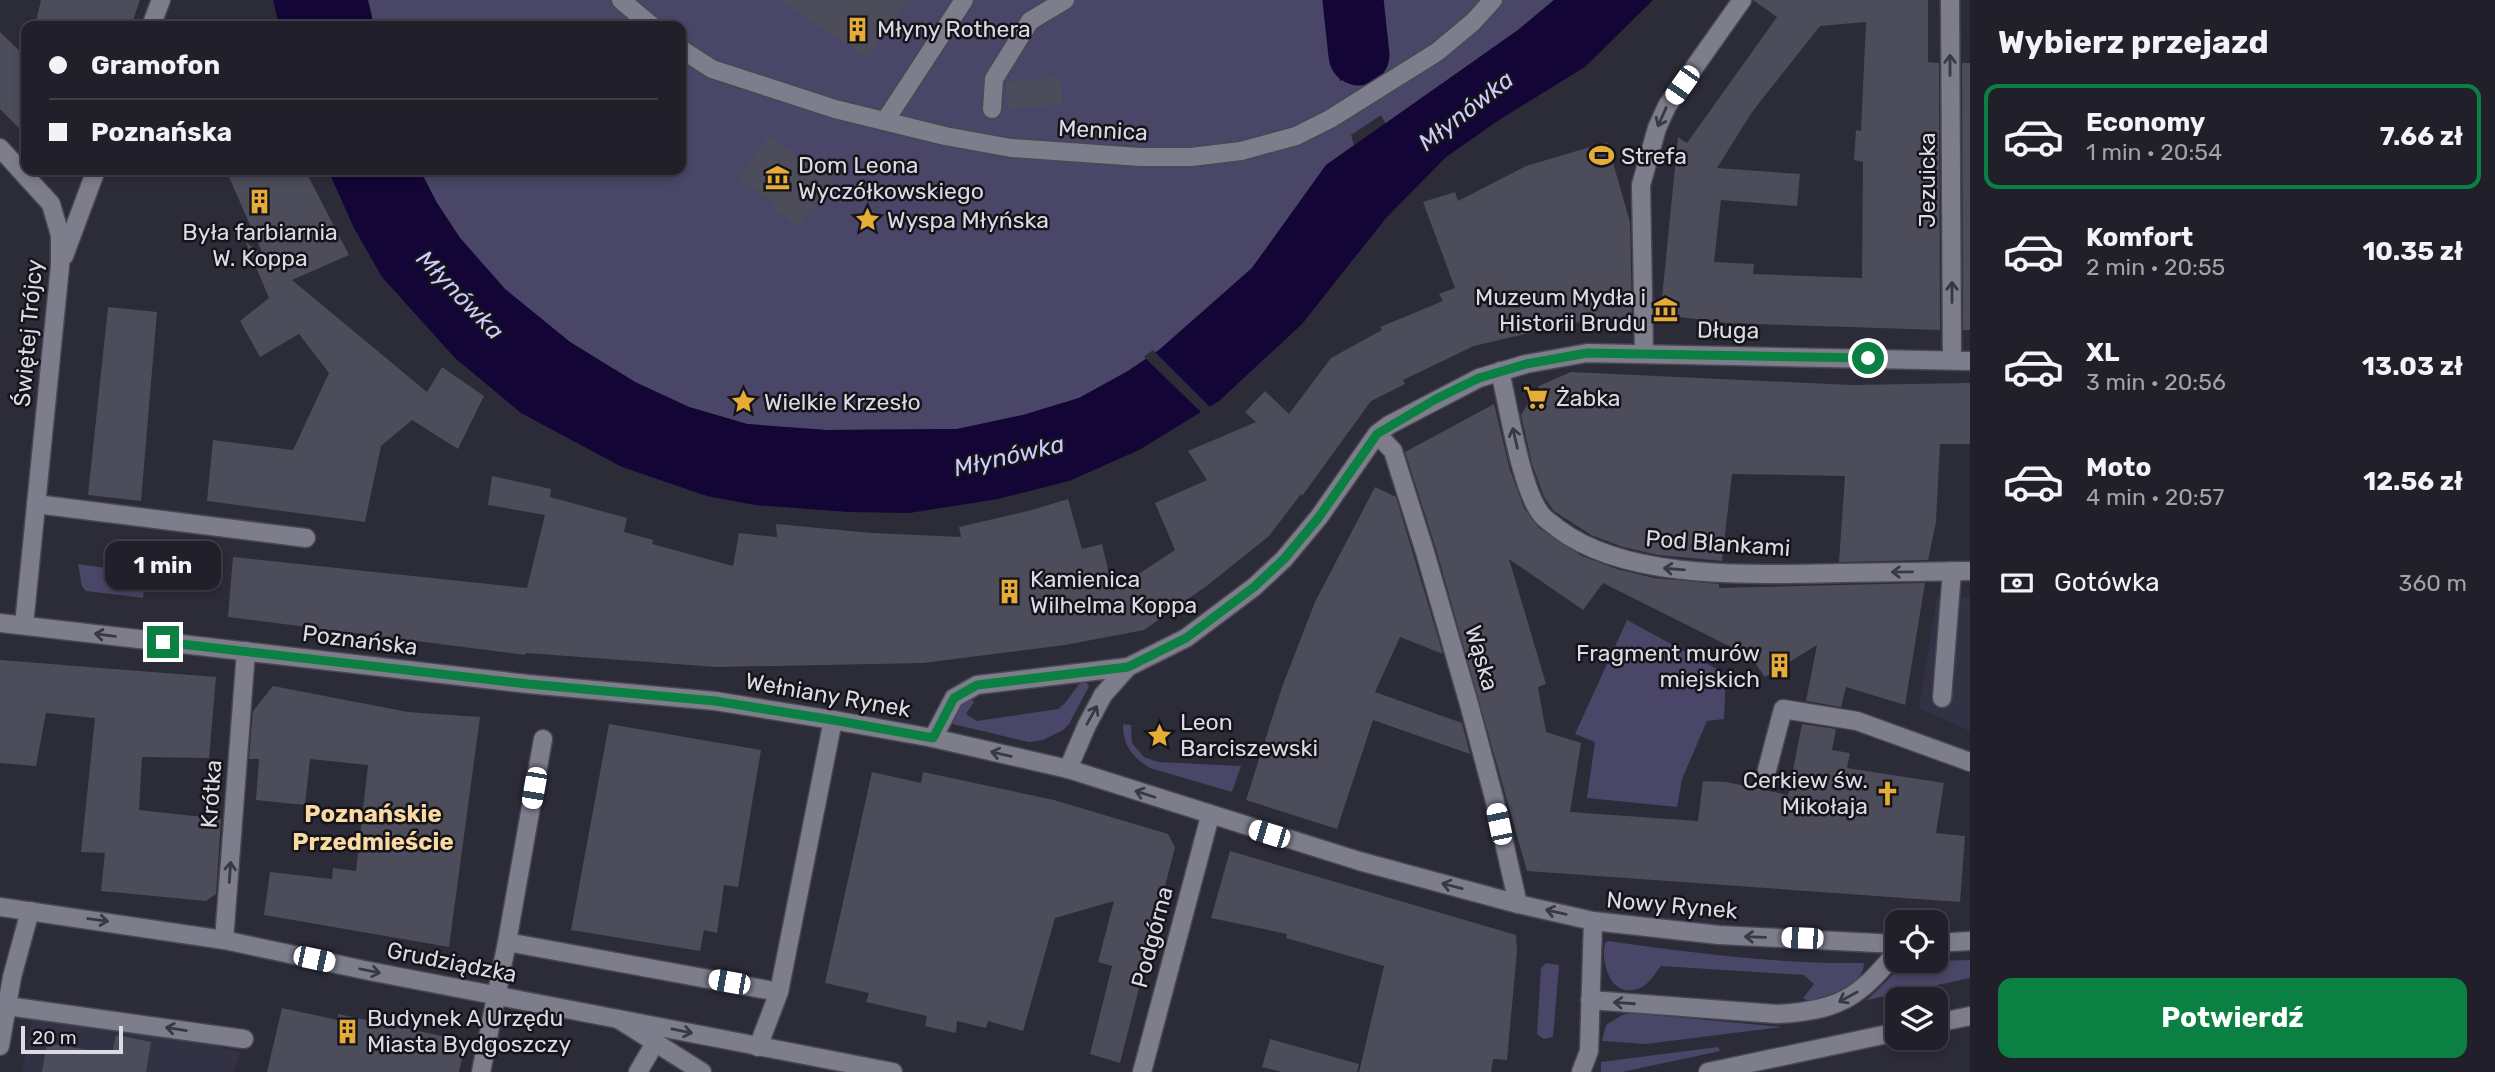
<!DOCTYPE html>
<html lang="pl">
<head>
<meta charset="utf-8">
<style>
  body { margin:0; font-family:Rubik,sans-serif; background:#292832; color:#f1f3f6; height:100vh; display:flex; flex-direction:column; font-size:26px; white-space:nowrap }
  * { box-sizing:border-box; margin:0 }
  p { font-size:23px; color:#a2a3a8 }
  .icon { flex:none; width:38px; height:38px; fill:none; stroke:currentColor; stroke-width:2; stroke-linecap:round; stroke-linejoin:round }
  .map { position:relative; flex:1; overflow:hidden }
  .details { display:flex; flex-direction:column; background:#21202a; width:525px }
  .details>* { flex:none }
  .banner { position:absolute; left:21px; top:21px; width:665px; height:154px; border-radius:14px; box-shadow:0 4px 10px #0003,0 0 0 2px #3e3e47; display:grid; align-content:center; height:154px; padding:0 28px; background:#21202a }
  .buttons { position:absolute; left:1885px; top:910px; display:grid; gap:14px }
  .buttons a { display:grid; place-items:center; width:63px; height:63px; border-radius:14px; background:#21202a; box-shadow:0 4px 10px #0003,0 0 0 2px #3e3e47; font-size:35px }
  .scale { position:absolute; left:21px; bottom:18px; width:102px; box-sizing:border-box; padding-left:7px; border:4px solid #dbdbe4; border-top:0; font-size:19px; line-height:24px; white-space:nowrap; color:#dbdbe4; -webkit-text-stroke:5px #15141a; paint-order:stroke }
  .end { position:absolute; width:32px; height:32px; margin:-16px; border:9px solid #0b8043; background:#fff; box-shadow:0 0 0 4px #fff }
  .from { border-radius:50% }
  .bubble { position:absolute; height:49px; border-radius:14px; background:#21202a; box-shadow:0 4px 10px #0003,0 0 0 2px #3e3e47; font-size:23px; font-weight:700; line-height:49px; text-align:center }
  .car { position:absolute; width:21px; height:42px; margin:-21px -10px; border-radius:9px; box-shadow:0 0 5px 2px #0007; background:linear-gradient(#fff 24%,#345 0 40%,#fff 0 76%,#345 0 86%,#fff 0) }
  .banner b { display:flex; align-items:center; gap:24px; height:66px; font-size:26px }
  .banner b+b { border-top:2px solid #3e3e47 }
  .banner i { width:18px; height:18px; background:#f1f3f6 }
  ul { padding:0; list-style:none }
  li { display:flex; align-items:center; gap:21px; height:105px; margin:0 14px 10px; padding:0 14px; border:4px solid transparent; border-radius:14px }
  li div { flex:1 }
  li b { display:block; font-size:26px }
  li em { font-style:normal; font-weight:700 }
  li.on { border-color:#0b8043 }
  li>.icon { width:63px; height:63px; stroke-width:1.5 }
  h2 { padding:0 28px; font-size:32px; line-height:84px }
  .pay { display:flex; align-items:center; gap:18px; height:77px; padding:0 28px; font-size:26px }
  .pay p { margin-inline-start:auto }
  .button { display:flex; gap:14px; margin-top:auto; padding:14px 28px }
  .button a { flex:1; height:80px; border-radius:14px; background:#0b8043; color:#fff; font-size:28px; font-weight:700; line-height:80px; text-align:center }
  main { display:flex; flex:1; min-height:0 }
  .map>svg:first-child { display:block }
  .built { fill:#333245 }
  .green { fill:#494668 }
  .water { fill:#130536 }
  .pier { fill:#2c2b38 }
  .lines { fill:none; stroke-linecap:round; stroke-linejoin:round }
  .river { stroke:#130536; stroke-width:61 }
  .building { fill:#4c4c5a; fill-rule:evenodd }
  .lane-casing { stroke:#484852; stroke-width:21 }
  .street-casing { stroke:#484852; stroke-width:21 }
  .secondary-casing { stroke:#484852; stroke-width:21 }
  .lane { stroke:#7d7d8c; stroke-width:18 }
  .street { stroke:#7d7d8c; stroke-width:18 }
  .secondary { stroke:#7d7d8c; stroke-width:18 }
  .oneway { stroke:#393942 }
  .route { stroke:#0b8043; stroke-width:9 }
  .labels { text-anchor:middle; stroke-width:5; stroke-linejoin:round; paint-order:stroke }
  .poi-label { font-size:23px; fill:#dbdbe4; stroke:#15141a; text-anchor:start }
  .street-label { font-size:23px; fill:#dbdbe4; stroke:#15141a }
  .water-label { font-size:24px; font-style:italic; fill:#cdcafe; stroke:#15141a }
  .neighbourhood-label { font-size:24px; font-weight:bold; fill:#fadaa2; stroke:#15141a }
</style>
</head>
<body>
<main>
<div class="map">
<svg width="1970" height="1072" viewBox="0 0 1970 1072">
  <rect width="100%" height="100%" fill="#2c2b38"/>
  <path class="built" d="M1937,597L1970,598V731L1919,708Z
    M36,1002L241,1052L234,1072H22Z"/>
  <path class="green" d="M368,0H1554L1518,30L1386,124L1381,115L1351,135L1354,145L1326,165L1252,268L1159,350L1128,371L1079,398L1023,415L957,429L826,430L747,424L689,407L635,382L570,342L505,289L460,238L437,203L420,170H681V26H374Z
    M78,564L139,573L144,586L143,598L86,591L82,587Z
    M1627,620L1726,674L1724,719L1707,721L1682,779L1677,807L1587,798L1595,742L1575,734Z
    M1086,682L1089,686L1087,690L1069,724L1063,730L1043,740L1029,742L953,724L951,719L962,703L970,698L974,702L966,714L977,721L1058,709L1065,703L1080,683Z
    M1123,724L1131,725L1132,743L1144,757L1158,762L1241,766L1232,792L1150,768C1132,757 1123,746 1123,724Z
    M1608,941C1693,953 1778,964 1864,963C1864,986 1827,996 1808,1001L1803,998L1814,984L1804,975L1661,966C1655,973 1650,983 1642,987C1613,1002 1600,965 1605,943Z
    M1970,960V978L1867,1000L1906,962Z
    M1546,963L1559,965L1553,1037L1544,1039L1537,1034L1541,968Z
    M1631,1013L1782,1027L1646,1044L1602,1041L1606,1025L1622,1015Z
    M1718,1047L1720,1051L1622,1072H1601V1062Z"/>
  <path class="water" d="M273,0H368L374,26H279Z
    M1554,0H1653L1585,67L1499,120L1446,157L1386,218L1302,324L1219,401L1139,450L1069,481L998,499L909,513L849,512L755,505L707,496L622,467L521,413L455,358L382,277L354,228L328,170H420L437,203L460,238L505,289L570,342L635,382L689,407L747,424L826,430L957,429L1023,415L1079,398L1128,371L1159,350L1252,268L1326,165L1518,30Z
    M1376,23L1381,56L1340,81L1333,29Z"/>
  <path class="pier" d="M1153,350L1212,409L1204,415L1144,357Z"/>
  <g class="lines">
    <path class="river" d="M1353,0L1359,55"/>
  </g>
  <path class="building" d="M41,0H140L131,26H35Z
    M781,0H908L868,59Z
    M1753,0H1928V62L1939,63L1940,330L1726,323L1680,317L1660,318L1678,137L1687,143L1777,17ZM1866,22L1861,131L1856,130L1854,160L1863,162L1862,278L1753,274L1754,264L1714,262L1721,200L1797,206L1800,174L1717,168L1752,112L1820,26Z
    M0,32L26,57V135L0,109Z
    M1962,63H1970V330H1963Z
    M1060,77L1063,104L1008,109L1006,82Z
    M768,136L804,161L807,157L834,176L799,227L773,208L775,204L739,179Z
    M1607,142L1630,222L1632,317L1572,323L1474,346L1403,380L1405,384L1371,401L1302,496L1301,494L1269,536L1208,585L1144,630L1065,645L923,663L717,667L526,653L525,655L228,617L233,557L527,588L545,515L488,505L492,476L551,489L550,497L627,518L624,532L653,540L652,544L733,566L739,533L777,537L776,524L872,533L961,537L959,527L1032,510L1068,499L1082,549L1102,544L1113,591L1175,550L1155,503L1207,480L1188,451L1256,422L1245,412L1265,391L1289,414L1331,358L1382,330L1380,327L1443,301L1439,294L1455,288L1423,202L1455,192L1458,201L1526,166Z
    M226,170H305L349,255L292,280L427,392L442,367L484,396L458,449L412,420L381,446L365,522L207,501L213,440L293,450L329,373L299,334L260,357L240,321L269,298L245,241L264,257Z
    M108,307L157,312L141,501L88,495Z
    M1571,372L1851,385L1970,383V444H1940L1936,522L1928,560L1839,562L1845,476L1732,474L1722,561L1658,555L1623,547L1591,535L1554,511L1544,497L1532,464L1521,415L1539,386Z
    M1494,404L1510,470L1524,508L1539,528L1582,556L1617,569L1654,578L1719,584V588L1925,583L1905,705L1846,687L1841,707L1806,701L1817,645L1765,677L1756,664L1738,658L1739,651L1603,583L1583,610L1509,559L1546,684L1538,687L1546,732L1581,743L1570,812L1698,821L1703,781L1726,782L1788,795L1802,724L1836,729L1832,750L1850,753L1847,768L1944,783L1936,833L1965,836L1960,902L1527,871L1436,549L1405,452Z
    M1375,487L1396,497L1443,654L1400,637L1375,692L1462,723L1470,754L1373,720L1337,829L1246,800L1282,687L1315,602Z
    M0,660L216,677L209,758L142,757L139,810L221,819L216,894L206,901L101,891L105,853L81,852L95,718L46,713L36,766L0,763Z
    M273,686L408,712L480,717L449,947L264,915L270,872L332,879L333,868L356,871L368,765L310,759L305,805L256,800L259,759H249L253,711Z
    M609,724L761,750L738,887L724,885L717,933L704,930L700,951L571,930Z
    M872,772L921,783L923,772L1054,800L1168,834L1175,847L1120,1063L1090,1054L1112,966L1098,962L1114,901L1055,918L1023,1031L988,1021L986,1028L957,1021L956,1033L925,1026L927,1016L866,1002L869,993L825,983Z
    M1230,851L1516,935L1517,951L1507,1060L1493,1059L1491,1072H1359L1384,966L1286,938L1287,934L1211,918Z
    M282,1008L338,1020V1014L466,1041L459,1072H267Z
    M116,1035L151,1042L146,1072H42L47,1043L112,1054Z
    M1270,1039L1359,1064L1357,1072H1282L1262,1067Z"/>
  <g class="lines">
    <defs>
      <path id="lane" d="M992,109L994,79L1030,21L1065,0
        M885,121L964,0
        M36,504L306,538
        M1942,698L1952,571
        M543,739L507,942L779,992
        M1767,770L1783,709L1857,721L1970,762
        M1590,1000L1777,1014C1838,1011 1859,998 1897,951
        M758,1047L779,992L833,720
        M481,1072L507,942
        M638,1072L655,1043"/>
      <path id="street" d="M621,0L652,26
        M1950,0L1952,360
        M151,26L161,0
        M681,49L712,69L835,109L945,136L1011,148L1140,157H1191L1241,151L1296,136L1330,119L1437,52L1473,22L1493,0
        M0,148L51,204L60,235V266L24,625
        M64,256L96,170
        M1644,353L1641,185L1657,128L1667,106L1742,0
        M1500,371C1508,405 1521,489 1541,514C1545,520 1552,523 1557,528C1628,582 1756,574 1842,573C1885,572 1927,572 1970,571
        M1377,434L1393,451L1425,552L1469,704L1494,798L1518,904
        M933,738L954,698L977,685L1128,667L1186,638L1254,587L1284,559L1319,517L1377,434L1389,425L1479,378L1526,364L1587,353L1970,361
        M1068,769L1087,725L1103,695L1128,667
        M224,940L246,651
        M7,1006L244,1039
        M618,1019L702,1072
        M0,1046L12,977L30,911
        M1142,1072L1210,816
        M1581,1072L1589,1051L1593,921"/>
      <path id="secondary" d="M0,623L528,684L715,701L833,720L933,738L1068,769L1359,861L1518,904L1593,921L1719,935L1897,944
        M0,907L224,940L369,971L893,1072
        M1936,943L1970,941
        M1936,1023L1970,1016
        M1708,1072L1897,1032"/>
    </defs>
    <use href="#lane" class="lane-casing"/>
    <use href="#street" class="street-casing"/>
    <use href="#secondary" class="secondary-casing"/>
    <use href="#lane" class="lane"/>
    <use href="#street" class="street"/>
    <use href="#secondary" class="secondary"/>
  </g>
  <defs><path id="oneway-shaft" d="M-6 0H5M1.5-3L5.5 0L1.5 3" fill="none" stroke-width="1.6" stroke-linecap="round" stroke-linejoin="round" transform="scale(1.75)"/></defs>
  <g class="oneway">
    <use href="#oneway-shaft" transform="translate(1950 65) rotate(-90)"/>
    <use href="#oneway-shaft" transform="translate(1662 117) rotate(114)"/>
    <use href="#oneway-shaft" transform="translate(1952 292) rotate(-90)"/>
    <use href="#oneway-shaft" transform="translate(1515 438) rotate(-103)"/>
    <use href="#oneway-shaft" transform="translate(1674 569) rotate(-175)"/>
    <use href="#oneway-shaft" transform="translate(1902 572) rotate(179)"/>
    <use href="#oneway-shaft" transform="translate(105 635) rotate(-173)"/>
    <use href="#oneway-shaft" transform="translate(1092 715) rotate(-61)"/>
    <use href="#oneway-shaft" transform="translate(1001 754) rotate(-167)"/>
    <use href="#oneway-shaft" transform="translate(1145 794) rotate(-162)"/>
    <use href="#oneway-shaft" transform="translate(230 872) rotate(-86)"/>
    <use href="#oneway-shaft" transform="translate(1452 886) rotate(-165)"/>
    <use href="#oneway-shaft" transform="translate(1556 912) rotate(-167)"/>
    <use href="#oneway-shaft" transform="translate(98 920) rotate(8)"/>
    <use href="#oneway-shaft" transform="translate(1755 937) rotate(-178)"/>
    <use href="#oneway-shaft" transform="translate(370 971) rotate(11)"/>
    <use href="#oneway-shaft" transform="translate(1848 997) rotate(151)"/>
    <use href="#oneway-shaft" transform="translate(1624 1003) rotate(-176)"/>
    <use href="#oneway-shaft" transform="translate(176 1029) rotate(-171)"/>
    <use href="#oneway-shaft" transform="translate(682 1031) rotate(12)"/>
  </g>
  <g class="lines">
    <path class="route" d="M163,642L528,684L715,701L833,720L933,738L954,698L977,685L1128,667L1186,638L1254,587L1284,559L1319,517L1377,434L1436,399L1479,378L1526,364L1587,353L1868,358"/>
  </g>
  <defs>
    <symbol id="building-bare" viewBox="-9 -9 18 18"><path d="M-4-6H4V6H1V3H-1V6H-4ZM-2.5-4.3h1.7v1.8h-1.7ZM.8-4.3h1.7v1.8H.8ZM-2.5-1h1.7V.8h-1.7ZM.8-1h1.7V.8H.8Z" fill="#e6ac36" stroke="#15141a" stroke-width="2.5" paint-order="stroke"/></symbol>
    <symbol id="stadium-bare" viewBox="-9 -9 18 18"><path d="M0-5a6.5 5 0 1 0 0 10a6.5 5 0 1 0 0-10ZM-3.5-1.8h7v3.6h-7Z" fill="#e6ac36" stroke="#15141a" stroke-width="2.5" paint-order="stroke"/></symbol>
    <symbol id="museum-bare" viewBox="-9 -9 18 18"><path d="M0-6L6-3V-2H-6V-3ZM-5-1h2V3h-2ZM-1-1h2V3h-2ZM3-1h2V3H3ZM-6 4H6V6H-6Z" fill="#e6ac36" stroke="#15141a" stroke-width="2.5" paint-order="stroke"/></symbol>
    <symbol id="sight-bare" viewBox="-9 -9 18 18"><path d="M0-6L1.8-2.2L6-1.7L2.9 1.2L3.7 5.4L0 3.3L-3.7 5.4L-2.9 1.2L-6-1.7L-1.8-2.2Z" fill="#e6ac36" stroke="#15141a" stroke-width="2.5" paint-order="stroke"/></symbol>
    <symbol id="supermarket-bare" viewBox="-9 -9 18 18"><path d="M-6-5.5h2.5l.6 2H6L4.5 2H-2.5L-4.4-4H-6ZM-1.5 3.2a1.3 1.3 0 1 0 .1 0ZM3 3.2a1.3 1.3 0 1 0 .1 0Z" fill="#e6ac36" stroke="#15141a" stroke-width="2.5" paint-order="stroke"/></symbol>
    <symbol id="church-bare" viewBox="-9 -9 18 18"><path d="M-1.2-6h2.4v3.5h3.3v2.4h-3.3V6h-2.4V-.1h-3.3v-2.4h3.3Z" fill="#e6ac36" stroke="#15141a" stroke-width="2.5" paint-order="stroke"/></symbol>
  </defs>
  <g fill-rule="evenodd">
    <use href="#building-bare" x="840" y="12" width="35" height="35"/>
    <use href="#stadium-bare" x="1584" y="138" width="35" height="35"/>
    <use href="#museum-bare" x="760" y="160" width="35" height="35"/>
    <use href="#building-bare" x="242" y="184" width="35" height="35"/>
    <use href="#sight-bare" x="850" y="202" width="35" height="35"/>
    <use href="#museum-bare" x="1648" y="292" width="35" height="35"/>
    <use href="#supermarket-bare" x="1518" y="380" width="35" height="35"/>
    <use href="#sight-bare" x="726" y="384" width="35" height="35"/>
    <use href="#building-bare" x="992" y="574" width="35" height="35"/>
    <use href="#building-bare" x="1762" y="648" width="35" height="35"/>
    <use href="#sight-bare" x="1142" y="718" width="35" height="35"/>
    <use href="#church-bare" x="1870" y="776" width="35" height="35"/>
    <use href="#building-bare" x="330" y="1014" width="35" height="35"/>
  </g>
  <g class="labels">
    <g class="poi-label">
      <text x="877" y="37">Młyny Rothera</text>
      <text x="1621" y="164">Strefa</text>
      <text x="798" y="173">Dom Leona<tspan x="798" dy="26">Wyczółkowskiego</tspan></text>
      <text x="887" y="228">Wyspa Młyńska</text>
      <text x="260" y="240" text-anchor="middle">Była farbiarnia<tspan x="260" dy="26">W. Koppa</tspan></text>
      <text x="1646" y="305" text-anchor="end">Muzeum Mydła i<tspan x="1646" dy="26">Historii Brudu</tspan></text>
      <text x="1556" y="406">Żabka</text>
      <text x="764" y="410">Wielkie Krzesło</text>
      <text x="1030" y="587">Kamienica<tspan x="1030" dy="26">Wilhelma Koppa</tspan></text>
      <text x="1760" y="661" text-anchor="end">Fragment murów<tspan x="1760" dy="26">miejskich</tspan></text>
      <text x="1180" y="730">Leon<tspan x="1180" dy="26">Barciszewski</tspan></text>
      <text x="1868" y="788" text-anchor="end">Cerkiew św.<tspan x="1868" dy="26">Mikołaja</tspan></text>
      <text x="367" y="1026">Budynek A Urzędu<tspan x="367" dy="26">Miasta Bydgoszczy</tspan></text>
    </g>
    <g class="street-label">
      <text transform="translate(1103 130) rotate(3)" y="8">Mennica</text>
      <text transform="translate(1927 180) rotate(-90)" y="8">Jezuicka</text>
      <text transform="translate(1728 330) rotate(1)" y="8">Długa</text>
      <text transform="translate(28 333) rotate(-85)" y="8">Świętej Trójcy</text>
      <text transform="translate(1718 543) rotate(4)" y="8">Pod Blankami</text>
      <text transform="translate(360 640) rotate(7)" y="8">Poznańska</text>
      <text transform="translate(1482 658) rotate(74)" y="8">Wąska</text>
      <text transform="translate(828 695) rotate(10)" y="8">Wełniany Rynek</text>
      <text transform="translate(211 794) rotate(-86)" y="8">Krótka</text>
      <text transform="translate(1672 905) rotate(5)" y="8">Nowy Rynek</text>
      <text transform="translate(1152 937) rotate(-75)" y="8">Podgórna</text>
      <text transform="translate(452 962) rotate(11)" y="8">Grudziądzka</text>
    </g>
    <g class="water-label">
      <text transform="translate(1466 111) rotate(-38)" y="8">Młynówka</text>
      <text transform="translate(460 295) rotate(46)" y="8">Młynówka</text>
      <text transform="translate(1009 456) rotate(-13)" y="8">Młynówka</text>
    </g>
    <g class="neighbourhood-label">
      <text x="373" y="822">Poznańskie<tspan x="373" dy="28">Przedmieście</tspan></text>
    </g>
  </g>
</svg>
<div class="buttons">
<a><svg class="icon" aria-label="locate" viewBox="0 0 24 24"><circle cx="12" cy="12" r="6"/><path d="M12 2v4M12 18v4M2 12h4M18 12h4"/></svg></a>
<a><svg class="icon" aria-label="layers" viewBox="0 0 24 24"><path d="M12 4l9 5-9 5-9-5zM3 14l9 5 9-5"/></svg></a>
</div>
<div class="scale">20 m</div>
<i class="end from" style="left:1868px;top:358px"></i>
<i class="end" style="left:163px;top:642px"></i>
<div class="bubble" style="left:105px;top:541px;width:116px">1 min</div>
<i class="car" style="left:1682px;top:85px;rotate:215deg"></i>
<i class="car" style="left:534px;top:788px;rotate:190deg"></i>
<i class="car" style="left:1499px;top:824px;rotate:348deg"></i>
<i class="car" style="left:1269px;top:834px;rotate:287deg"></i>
<i class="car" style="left:1802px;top:938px;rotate:272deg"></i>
<i class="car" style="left:314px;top:959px;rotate:102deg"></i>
<i class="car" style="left:729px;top:982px;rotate:280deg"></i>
<div class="banner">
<b><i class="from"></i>Gramofon</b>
<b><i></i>Poznańska</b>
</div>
</div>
<section class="details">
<h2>Wybierz przejazd</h2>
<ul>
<li class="on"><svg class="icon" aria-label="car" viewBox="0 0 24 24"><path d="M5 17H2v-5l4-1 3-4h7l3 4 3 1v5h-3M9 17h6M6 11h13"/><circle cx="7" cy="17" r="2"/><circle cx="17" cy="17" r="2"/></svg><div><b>Economy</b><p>1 min · 20:54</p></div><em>7.66 zł</em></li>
<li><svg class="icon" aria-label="car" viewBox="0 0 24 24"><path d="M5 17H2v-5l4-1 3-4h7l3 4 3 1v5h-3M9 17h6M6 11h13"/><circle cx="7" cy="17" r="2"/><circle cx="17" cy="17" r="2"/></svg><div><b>Komfort</b><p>2 min · 20:55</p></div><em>10.35 zł</em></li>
<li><svg class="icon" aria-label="car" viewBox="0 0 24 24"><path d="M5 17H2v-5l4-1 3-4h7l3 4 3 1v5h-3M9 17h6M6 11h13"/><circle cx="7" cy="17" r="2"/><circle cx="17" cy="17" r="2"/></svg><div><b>XL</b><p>3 min · 20:56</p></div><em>13.03 zł</em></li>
<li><svg class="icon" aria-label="car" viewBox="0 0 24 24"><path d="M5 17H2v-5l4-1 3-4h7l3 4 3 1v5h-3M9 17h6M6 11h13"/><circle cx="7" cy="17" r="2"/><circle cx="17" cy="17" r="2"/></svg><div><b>Moto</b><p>4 min · 20:57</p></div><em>12.56 zł</em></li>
</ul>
<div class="pay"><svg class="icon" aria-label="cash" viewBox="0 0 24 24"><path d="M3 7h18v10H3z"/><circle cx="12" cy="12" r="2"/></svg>Gotówka<p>360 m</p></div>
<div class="button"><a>Potwierdź</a></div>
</section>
</main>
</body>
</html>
